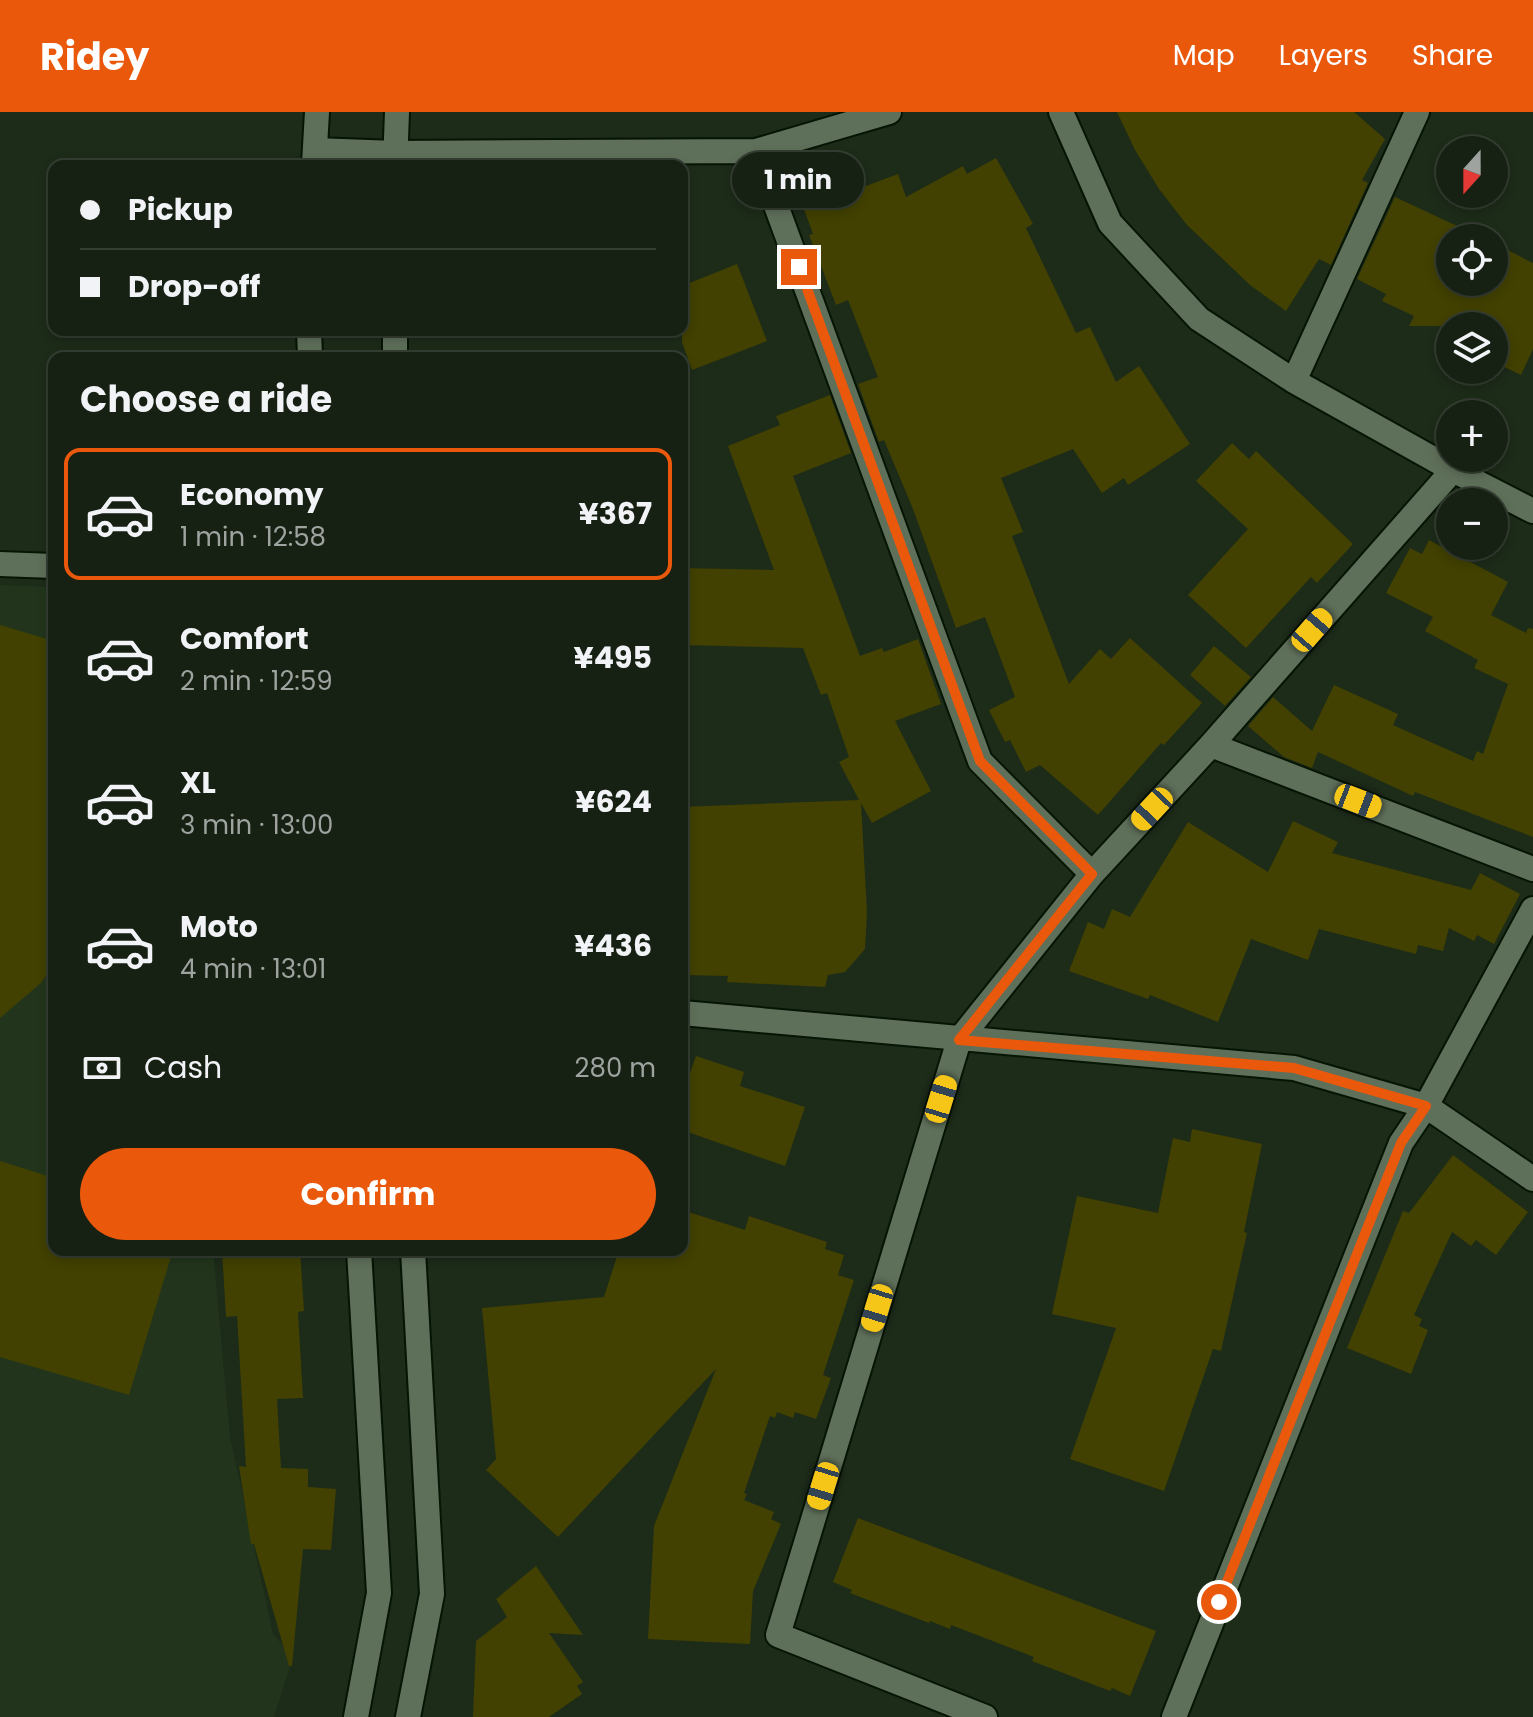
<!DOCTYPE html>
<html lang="en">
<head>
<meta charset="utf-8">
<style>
  body { margin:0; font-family:Poppins,sans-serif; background:#232d21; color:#f1f3f6; height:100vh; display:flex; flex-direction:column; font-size:30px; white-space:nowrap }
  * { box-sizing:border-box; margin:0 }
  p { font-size:26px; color:#9ea3a0 }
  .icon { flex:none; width:44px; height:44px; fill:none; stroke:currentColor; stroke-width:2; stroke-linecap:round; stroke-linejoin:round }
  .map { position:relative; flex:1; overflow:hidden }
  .drawer { position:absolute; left:48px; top:240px; width:640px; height:904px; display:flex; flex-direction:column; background:#162013; border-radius:16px; box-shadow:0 4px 12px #0003,0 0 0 2px #353e33 }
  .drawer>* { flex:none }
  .top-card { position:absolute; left:48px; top:48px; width:640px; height:176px; border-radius:16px; box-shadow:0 4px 12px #0003,0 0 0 2px #353e33; display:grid; align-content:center; height:176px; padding:0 32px; background:#162013 }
  .needle { width:52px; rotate:201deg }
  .buttons { position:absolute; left:1436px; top:24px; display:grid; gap:16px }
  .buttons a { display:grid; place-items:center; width:72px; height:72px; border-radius:50%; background:#162013; box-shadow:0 4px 12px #0003,0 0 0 2px #353e33; font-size:40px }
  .end { position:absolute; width:36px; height:36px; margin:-18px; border:10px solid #ea580c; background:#fff; box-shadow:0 0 0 4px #fff }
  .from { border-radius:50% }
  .bubble { position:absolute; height:56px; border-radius:28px; background:#162013; box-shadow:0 4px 12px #0003,0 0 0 2px #353e33; font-size:26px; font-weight:700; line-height:56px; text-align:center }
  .car { position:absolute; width:24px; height:48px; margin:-24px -12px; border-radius:10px; box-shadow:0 0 6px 2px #0007; background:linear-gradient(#f5c518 24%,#345 0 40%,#f5c518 0 76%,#345 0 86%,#f5c518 0) }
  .top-card b { display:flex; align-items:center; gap:28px; height:76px; font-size:30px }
  .top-card b+b { border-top:2px solid #353e33 }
  .top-card i { width:20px; height:20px; background:#f1f3f6 }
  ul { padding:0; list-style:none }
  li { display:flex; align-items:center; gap:24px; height:132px; margin:0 16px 12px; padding:0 16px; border:4px solid transparent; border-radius:16px }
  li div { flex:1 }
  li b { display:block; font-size:30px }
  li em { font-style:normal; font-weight:700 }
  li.on { border-color:#ea580c }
  li>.icon { width:72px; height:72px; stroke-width:1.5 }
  h2 { padding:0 32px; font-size:36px; line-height:96px }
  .pay { display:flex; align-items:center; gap:20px; height:88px; padding:0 32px; font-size:30px }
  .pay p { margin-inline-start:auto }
  .cta { display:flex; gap:16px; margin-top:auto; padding:16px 32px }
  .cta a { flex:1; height:92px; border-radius:48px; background:#ea580c; color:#fff; font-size:32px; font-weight:700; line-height:92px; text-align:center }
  header { display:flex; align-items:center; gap:48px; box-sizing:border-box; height:112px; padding:0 40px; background:#ea580c; color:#fff }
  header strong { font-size:38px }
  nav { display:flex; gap:44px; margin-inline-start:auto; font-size:28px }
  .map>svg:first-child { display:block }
  .built { fill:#22351c }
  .building { fill:#424101 }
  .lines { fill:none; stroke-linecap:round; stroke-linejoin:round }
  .minor-casing { stroke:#061404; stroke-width:28 }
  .minor { stroke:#5f705a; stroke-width:24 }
  .route { stroke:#ea580c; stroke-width:10 }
</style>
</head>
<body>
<header>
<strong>Ridey</strong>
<nav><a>Map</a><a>Layers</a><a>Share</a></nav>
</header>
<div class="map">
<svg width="1533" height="1605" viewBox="0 0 1533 1605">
  <rect width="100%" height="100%" fill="#1d2b19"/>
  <path class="built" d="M0,473L54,475V1138H213L230,1325L273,1522L293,1545L274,1605H0Z"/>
  <path class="building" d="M1117,0H1354L1385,27L1362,68L1368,71L1331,153L1319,147L1286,199L1250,173L1187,113L1159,77L1135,38Z
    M996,46L1033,112L1026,116L1076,221L1090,215L1116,270L1139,254L1190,332L1128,373L1124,366L1102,381L1073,337L1001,366L1023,420L1012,424L1069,572L1100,537L1111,547L1130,526L1202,591L1164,633L1161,631L1098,703L1040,653L1026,660L1010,628L1005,630L989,598L1015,585L985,505L956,516L913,397L884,328L879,330L858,272L878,265L848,188L836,193L809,123L813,122L804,97L898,62L906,85L963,54L967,62Z
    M1395,85L1483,126H1450V170H1494V131L1533,151V237L1521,263L1494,250V214H1409L1414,204L1382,189L1386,182L1357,167Z
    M737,152L767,229L692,258L682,230V174Z
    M830,283L851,341L793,364L860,544L882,536L884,540L918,527L941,592L895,609L931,679L872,711L861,691L867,800L865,837L845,860L828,863L825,875L727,870L728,864L682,863V695L859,688L839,650L849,645L827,581L821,583L803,536L682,533V456L774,458L728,334L780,313L776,304Z
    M1232,331L1249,347L1256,339L1353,432L1317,471L1311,465L1246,536L1188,483L1248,417L1196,369Z
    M1429,428L1508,470L1491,503L1526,521L1528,516L1533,517V725L1415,680L1413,684L1318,640L1312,656L1284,645L1248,614L1273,585L1312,619L1334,573L1398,602L1393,613L1473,649L1477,639L1483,642L1508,572L1474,556L1478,548L1425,519L1433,505L1386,481L1410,436L1422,442Z
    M0,513L54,529V852L41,871L0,906Z
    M1214,534L1251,565L1225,594L1190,563Z
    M1293,709L1338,730L1332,741L1471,778L1480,761L1520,782L1494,832L1477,823L1474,829L1449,816L1443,839L1418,833L1416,842L1319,817L1308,848L1251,827L1218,910L1150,883L1148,887L1069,859L1088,810L1104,817L1112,797L1130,805L1188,710L1268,760Z
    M696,944L744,960L740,974L805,995L785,1054L682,1018V984Z
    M1192,1017L1262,1032L1244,1120L1247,1121L1221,1239L1213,1237L1164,1379L1070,1347L1116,1216L1052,1202L1077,1084L1158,1101L1173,1026L1190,1030Z
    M1453,1043L1528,1100L1496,1143L1476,1128L1471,1134L1452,1120L1414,1203L1422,1207L1419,1214L1428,1218L1411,1262L1347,1236L1403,1099L1409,1101Z
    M0,1049L54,1066V1138H173L129,1283L0,1245Z
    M682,1098L745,1118L749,1104L827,1130L825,1137L844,1143L838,1163L854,1168L823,1263L831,1266L816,1307L795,1300L793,1306L777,1300L775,1306L770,1304L744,1381L747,1382L744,1388L774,1400L771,1407L781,1412L753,1479L750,1532L648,1527L654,1414L716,1257L558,1425L486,1358L496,1347L482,1196L604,1185L619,1138H682Z
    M222,1138H300L304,1199L298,1200L303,1286L277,1287L281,1356L308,1357V1375L336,1377L331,1438L303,1437L292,1554H289L254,1432H251L239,1354L246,1355L237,1204L226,1205Z
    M858,1406L1156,1519L1130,1584L1112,1576L1110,1579L1032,1549L1034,1545L951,1513L950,1517L930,1509L929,1511L850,1481L852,1478L833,1470Z
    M536,1454L583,1523L549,1521L583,1570L577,1574L582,1582L549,1605H473L476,1529L507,1505L496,1487Z"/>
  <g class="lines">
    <defs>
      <path id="minor" d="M1061,0L1110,111L1199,207L1294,269L1453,358L1533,399
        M315,38L395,41L756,39L889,0
        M756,39L980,649L1092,762
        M314,52L317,0
        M395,54L397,0
        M309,218L310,246
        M395,218V246
        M1294,269L1417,0
        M0,452L54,454
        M1211,633L1533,757
        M682,901L1294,956L1426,994L1533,1067
        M356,1605L379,1481L359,1138
        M408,1605L432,1482L413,1138
        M985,1605L778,1523L959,928L1092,762L1211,633L1453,358
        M1174,1605L1401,1031L1426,994L1533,797"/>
    </defs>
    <use href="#minor" class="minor-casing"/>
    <use href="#minor" class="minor"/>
  </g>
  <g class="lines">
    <path class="route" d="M799,155L980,649L1092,762L959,928L1294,956L1426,994L1401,1031L1219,1490"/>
  </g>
</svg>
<div class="buttons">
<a><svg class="needle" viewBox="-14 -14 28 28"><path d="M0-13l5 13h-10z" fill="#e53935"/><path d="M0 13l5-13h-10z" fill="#9ea3a0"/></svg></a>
<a><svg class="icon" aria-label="locate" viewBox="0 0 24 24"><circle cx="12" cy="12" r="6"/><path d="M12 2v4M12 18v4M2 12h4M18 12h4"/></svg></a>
<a><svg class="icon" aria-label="layers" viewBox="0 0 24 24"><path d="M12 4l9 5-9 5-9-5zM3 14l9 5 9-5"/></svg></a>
<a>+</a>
<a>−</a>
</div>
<i class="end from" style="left:1219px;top:1490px"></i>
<i class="end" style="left:799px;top:155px"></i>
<div class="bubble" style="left:732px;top:40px;width:132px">1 min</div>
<i class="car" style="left:1312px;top:518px;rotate:41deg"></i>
<i class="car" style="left:1358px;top:689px;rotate:111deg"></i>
<i class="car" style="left:1152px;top:697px;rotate:223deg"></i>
<i class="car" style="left:941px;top:987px;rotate:17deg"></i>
<i class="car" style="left:877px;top:1196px;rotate:197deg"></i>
<i class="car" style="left:823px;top:1374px;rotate:197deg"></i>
<div class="top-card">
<b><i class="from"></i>Pickup</b>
<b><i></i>Drop-off</b>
</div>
<section class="drawer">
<h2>Choose a ride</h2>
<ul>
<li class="on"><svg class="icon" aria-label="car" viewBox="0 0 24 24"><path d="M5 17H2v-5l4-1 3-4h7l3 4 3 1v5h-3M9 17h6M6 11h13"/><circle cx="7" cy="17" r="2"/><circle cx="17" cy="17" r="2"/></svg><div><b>Economy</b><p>1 min · 12:58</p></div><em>¥367</em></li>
<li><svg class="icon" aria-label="car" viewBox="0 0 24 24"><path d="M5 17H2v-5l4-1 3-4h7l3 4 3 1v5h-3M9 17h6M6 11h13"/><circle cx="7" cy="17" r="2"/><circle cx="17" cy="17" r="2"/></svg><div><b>Comfort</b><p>2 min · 12:59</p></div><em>¥495</em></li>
<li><svg class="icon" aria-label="car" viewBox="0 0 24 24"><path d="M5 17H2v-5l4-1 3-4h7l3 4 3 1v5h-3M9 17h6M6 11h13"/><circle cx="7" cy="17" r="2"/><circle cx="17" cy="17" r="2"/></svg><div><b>XL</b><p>3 min · 13:00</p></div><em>¥624</em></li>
<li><svg class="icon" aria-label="car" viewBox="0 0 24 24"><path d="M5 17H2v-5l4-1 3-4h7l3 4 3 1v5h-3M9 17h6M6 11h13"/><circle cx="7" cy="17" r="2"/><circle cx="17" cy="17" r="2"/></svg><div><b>Moto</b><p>4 min · 13:01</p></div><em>¥436</em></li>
</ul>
<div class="pay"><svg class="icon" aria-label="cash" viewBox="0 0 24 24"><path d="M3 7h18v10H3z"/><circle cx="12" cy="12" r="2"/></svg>Cash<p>280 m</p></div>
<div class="cta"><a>Confirm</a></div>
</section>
</div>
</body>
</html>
